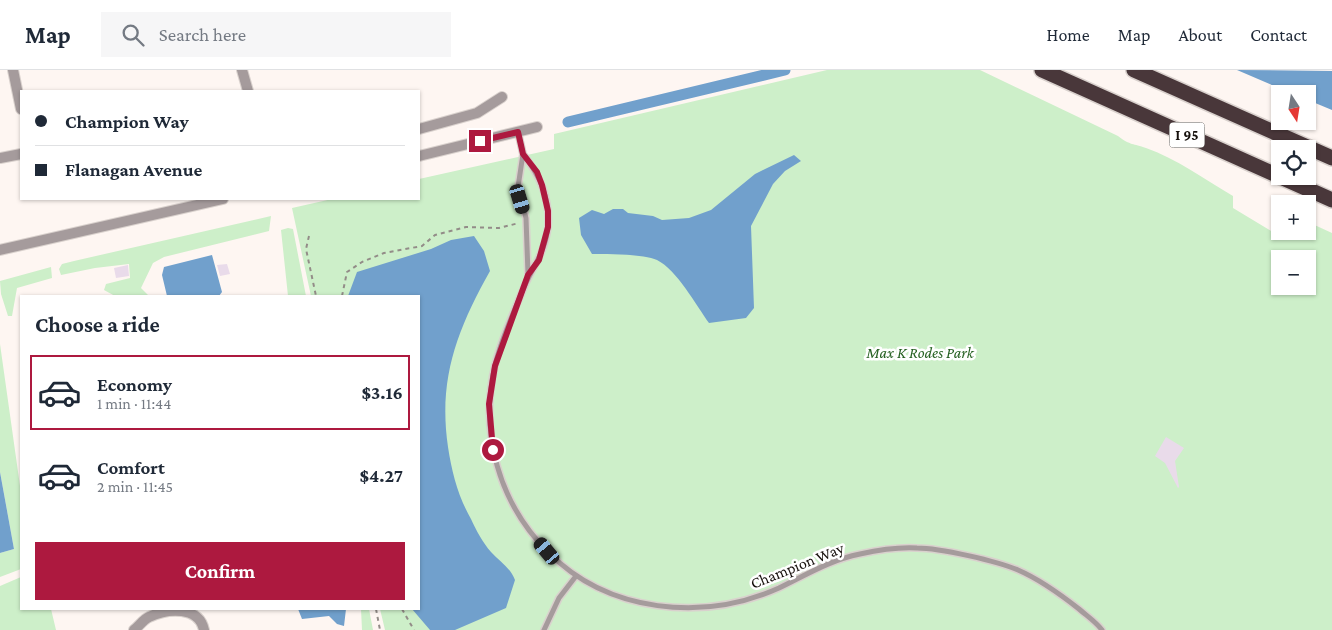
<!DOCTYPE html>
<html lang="en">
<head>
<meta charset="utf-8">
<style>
  body { margin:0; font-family:"Crimson Pro",serif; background:#f6f6f7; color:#1f2937; height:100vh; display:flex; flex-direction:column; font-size:19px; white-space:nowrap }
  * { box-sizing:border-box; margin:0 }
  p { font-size:16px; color:#747a83 }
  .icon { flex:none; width:28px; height:28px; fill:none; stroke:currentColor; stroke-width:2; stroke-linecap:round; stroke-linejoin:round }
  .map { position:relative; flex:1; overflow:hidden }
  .sheet { position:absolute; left:20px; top:225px; width:400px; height:315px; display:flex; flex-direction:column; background:#fff; border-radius:0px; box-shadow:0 1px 4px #0004 }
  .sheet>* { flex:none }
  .guide { position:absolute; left:20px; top:20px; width:400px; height:110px; border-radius:0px; box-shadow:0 1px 4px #0004; display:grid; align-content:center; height:110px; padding:0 15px; background:#fff }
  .needle { width:32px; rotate:168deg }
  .fabs { position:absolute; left:1271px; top:15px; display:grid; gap:10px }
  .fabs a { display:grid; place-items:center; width:45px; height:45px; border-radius:0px; background:#fff; box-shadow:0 1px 4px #0004; font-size:25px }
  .end { position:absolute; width:22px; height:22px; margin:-11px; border:6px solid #ad193f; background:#fff; box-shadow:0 0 0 2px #fff }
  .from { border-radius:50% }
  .car { position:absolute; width:15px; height:30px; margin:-15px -8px; border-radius:6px; box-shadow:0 0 4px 1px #0007; background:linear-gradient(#222 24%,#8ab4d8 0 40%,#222 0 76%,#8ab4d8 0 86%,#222 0) }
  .guide b { display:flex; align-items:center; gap:18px; height:48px; font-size:19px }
  .guide b+b { border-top:1px solid #e0e1e3 }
  .guide i { width:12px; height:12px; background:#1f2937 }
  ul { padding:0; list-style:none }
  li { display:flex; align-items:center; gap:15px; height:75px; margin:0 10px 8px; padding:0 5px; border:2px solid transparent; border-radius:0px }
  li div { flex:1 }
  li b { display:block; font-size:19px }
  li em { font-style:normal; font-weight:700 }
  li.current { border-color:#ad193f }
  li>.icon { width:45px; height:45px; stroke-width:1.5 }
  h2 { padding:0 15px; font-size:22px; line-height:60px }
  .primary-button { display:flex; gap:10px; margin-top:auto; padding:10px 15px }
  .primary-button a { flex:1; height:58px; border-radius:0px; background:#ad193f; color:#fff; font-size:20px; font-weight:700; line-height:58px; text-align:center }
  header { display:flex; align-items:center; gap:30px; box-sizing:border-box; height:70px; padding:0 25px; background:#fff; border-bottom:1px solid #e0e1e3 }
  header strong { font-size:24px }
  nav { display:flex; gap:28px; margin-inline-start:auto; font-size:18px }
  .search { width:350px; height:45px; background:#f6f6f7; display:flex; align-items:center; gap:12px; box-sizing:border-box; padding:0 18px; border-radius:0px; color:#747a83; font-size:19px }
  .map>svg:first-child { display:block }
  .green { fill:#cdefc9; fill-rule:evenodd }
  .water { fill:#71a0cc }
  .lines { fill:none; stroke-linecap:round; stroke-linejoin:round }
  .canal { stroke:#71a0cc; stroke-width:11 }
  .building { fill:#e9dbea }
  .service-casing { stroke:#d9d1cd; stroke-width:8 }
  .minor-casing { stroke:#d9d1cd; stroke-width:12 }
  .motorway-casing { stroke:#d9d1cd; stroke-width:18 }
  .path { stroke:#938c88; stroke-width:2; stroke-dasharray:4 4; stroke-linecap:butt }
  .service { stroke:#a59b9c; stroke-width:5 }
  .minor { stroke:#a59b9c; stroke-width:10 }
  .motorway { stroke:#49373a; stroke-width:15 }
  .route { stroke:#ad193f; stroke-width:6 }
  .labels { text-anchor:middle; stroke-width:5; stroke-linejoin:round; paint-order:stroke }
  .shield { fill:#fff; stroke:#5c5855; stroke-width:1 }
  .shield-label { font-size:15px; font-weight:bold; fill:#16100c }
  .park-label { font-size:16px; font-style:italic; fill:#266122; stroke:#fff }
  .street-label { font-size:16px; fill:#16100c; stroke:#fff }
</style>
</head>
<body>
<header>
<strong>Map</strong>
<div class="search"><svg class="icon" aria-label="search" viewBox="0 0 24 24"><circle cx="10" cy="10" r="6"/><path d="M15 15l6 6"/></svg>Search here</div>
<nav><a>Home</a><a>Map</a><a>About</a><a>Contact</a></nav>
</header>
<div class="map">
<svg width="1332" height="560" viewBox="0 0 1332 560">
  <rect width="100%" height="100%" fill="#fef6f2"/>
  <path class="green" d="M827,0H980L1118,66C1131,76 1133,73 1146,78C1175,88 1206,110 1233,126V138L1276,164L1280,155V161H1308V152L1332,163V560H385L380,539H419V226H311L292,138L332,129H419V109L554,79V64ZM1280,189H1308V216H1280Z
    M271,146L269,161L164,187L153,193L141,218L149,226H115L104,220L106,214L130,208L129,194L95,198L61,205L59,199L62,194L74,191Z
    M288,158L293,159L306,226H288L281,160Z
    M51,197L52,208L17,218L12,246H8L1,224L0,211Z
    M0,274L21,423V499L0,507V483L14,479L0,402Z
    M21,507V539H51L56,560H0V516Z
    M361,539H369L373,560H362Z"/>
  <path class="water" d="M1237,0L1332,1V40L1308,30V24H1293Z
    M794,85L801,91L785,101L773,114L751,156L754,238L746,248L709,253C696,235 677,200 657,190C644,184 607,184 592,184L581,165L579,148L592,140L604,144L613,139H623L628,143L653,146L662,150L689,148L711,140L755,104Z
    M474,166L484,181L490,201C457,260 438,309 448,377C452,403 458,426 471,449C476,460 483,473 491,482C499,491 510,497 515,510L506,538L455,560H430L412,539H419V226H348L357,202L431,179L451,170Z
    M212,185L222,222L219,226H167L162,205L164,197Z
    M0,402L14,479L0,483Z
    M298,539H346L344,556L337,554L329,546L302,549Z"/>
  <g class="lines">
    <path class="canal" d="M568,52L785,0"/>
  </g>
  <path class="building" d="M227,194L230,204L220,206L217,195Z
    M128,195L129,206L116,208L114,198Z
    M1166,367L1184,378L1175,391L1179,417L1178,418L1165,393L1155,386Z"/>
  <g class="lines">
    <defs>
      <path id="service" d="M518,62L523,84L518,117L526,148L528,204
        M523,84C540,106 550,128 548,156C546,182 531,199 522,222C512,246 501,270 495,295C479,363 499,433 548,482C608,543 703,552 779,518C806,505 830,490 860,484C878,480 899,477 917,478C940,478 997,491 1018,500C1041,510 1060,524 1079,539C1087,546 1096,552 1102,560
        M544,560L559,528L576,506"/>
      <path id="minor" d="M13,0L21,39
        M242,0L248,21
        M419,59L477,43L502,27
        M419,86L537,57
        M0,88L21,84
        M0,180L223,129
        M134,560C139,556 144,549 149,547C168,538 199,536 204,560"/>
      <path id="motorway" d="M1042,0L1332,130
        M1134,0L1332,88"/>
    </defs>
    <use href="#service" class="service-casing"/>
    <use href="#minor" class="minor-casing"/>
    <use href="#motorway" class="motorway-casing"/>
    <path class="path" d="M309,166L306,179L316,226
      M342,226L347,202L362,192L384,183L422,176L435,165L466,157L499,158L519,153
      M376,539L380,560
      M402,539L414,560"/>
    <use href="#service" class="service"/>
    <use href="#minor" class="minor"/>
    <use href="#motorway" class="motorway"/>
  </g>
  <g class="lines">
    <path class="route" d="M480,71L518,62L523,84L537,102L542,115L548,141V157L539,190L528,205L495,296L489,334L493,380"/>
  </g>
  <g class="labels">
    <rect class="shield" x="1169.5" y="52.5" width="35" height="25" rx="4"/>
    <g class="shield-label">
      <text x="1187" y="70">I 95</text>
    </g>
    <g class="park-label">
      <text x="920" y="288">Max K Rodes Park</text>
    </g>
    <g class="street-label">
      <text transform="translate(797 495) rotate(-22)" y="6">Champion Way</text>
    </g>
  </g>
</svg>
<div class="fabs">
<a><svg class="needle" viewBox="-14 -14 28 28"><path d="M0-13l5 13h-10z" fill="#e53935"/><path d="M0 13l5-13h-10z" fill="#747a83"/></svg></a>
<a><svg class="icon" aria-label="locate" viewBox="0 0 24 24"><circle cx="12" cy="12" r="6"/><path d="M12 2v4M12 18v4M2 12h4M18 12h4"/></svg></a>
<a>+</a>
<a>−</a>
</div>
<i class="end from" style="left:493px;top:380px"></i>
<i class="end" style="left:480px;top:71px"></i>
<i class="car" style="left:520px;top:129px;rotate:163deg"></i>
<i class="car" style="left:547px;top:481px;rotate:320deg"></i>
<div class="guide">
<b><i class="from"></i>Champion Way</b>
<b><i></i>Flanagan Avenue</b>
</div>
<section class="sheet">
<h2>Choose a ride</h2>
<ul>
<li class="current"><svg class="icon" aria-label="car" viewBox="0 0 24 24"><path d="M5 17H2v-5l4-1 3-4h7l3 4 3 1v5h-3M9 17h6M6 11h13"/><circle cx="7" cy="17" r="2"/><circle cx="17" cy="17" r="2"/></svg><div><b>Economy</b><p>1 min · 11:44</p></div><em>$3.16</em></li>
<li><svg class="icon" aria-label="car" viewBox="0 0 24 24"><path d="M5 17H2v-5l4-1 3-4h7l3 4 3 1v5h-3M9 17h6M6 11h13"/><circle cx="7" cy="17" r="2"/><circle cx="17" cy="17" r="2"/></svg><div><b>Comfort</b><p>2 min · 11:45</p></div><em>$4.27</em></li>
</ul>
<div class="primary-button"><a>Confirm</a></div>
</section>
</div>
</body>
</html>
